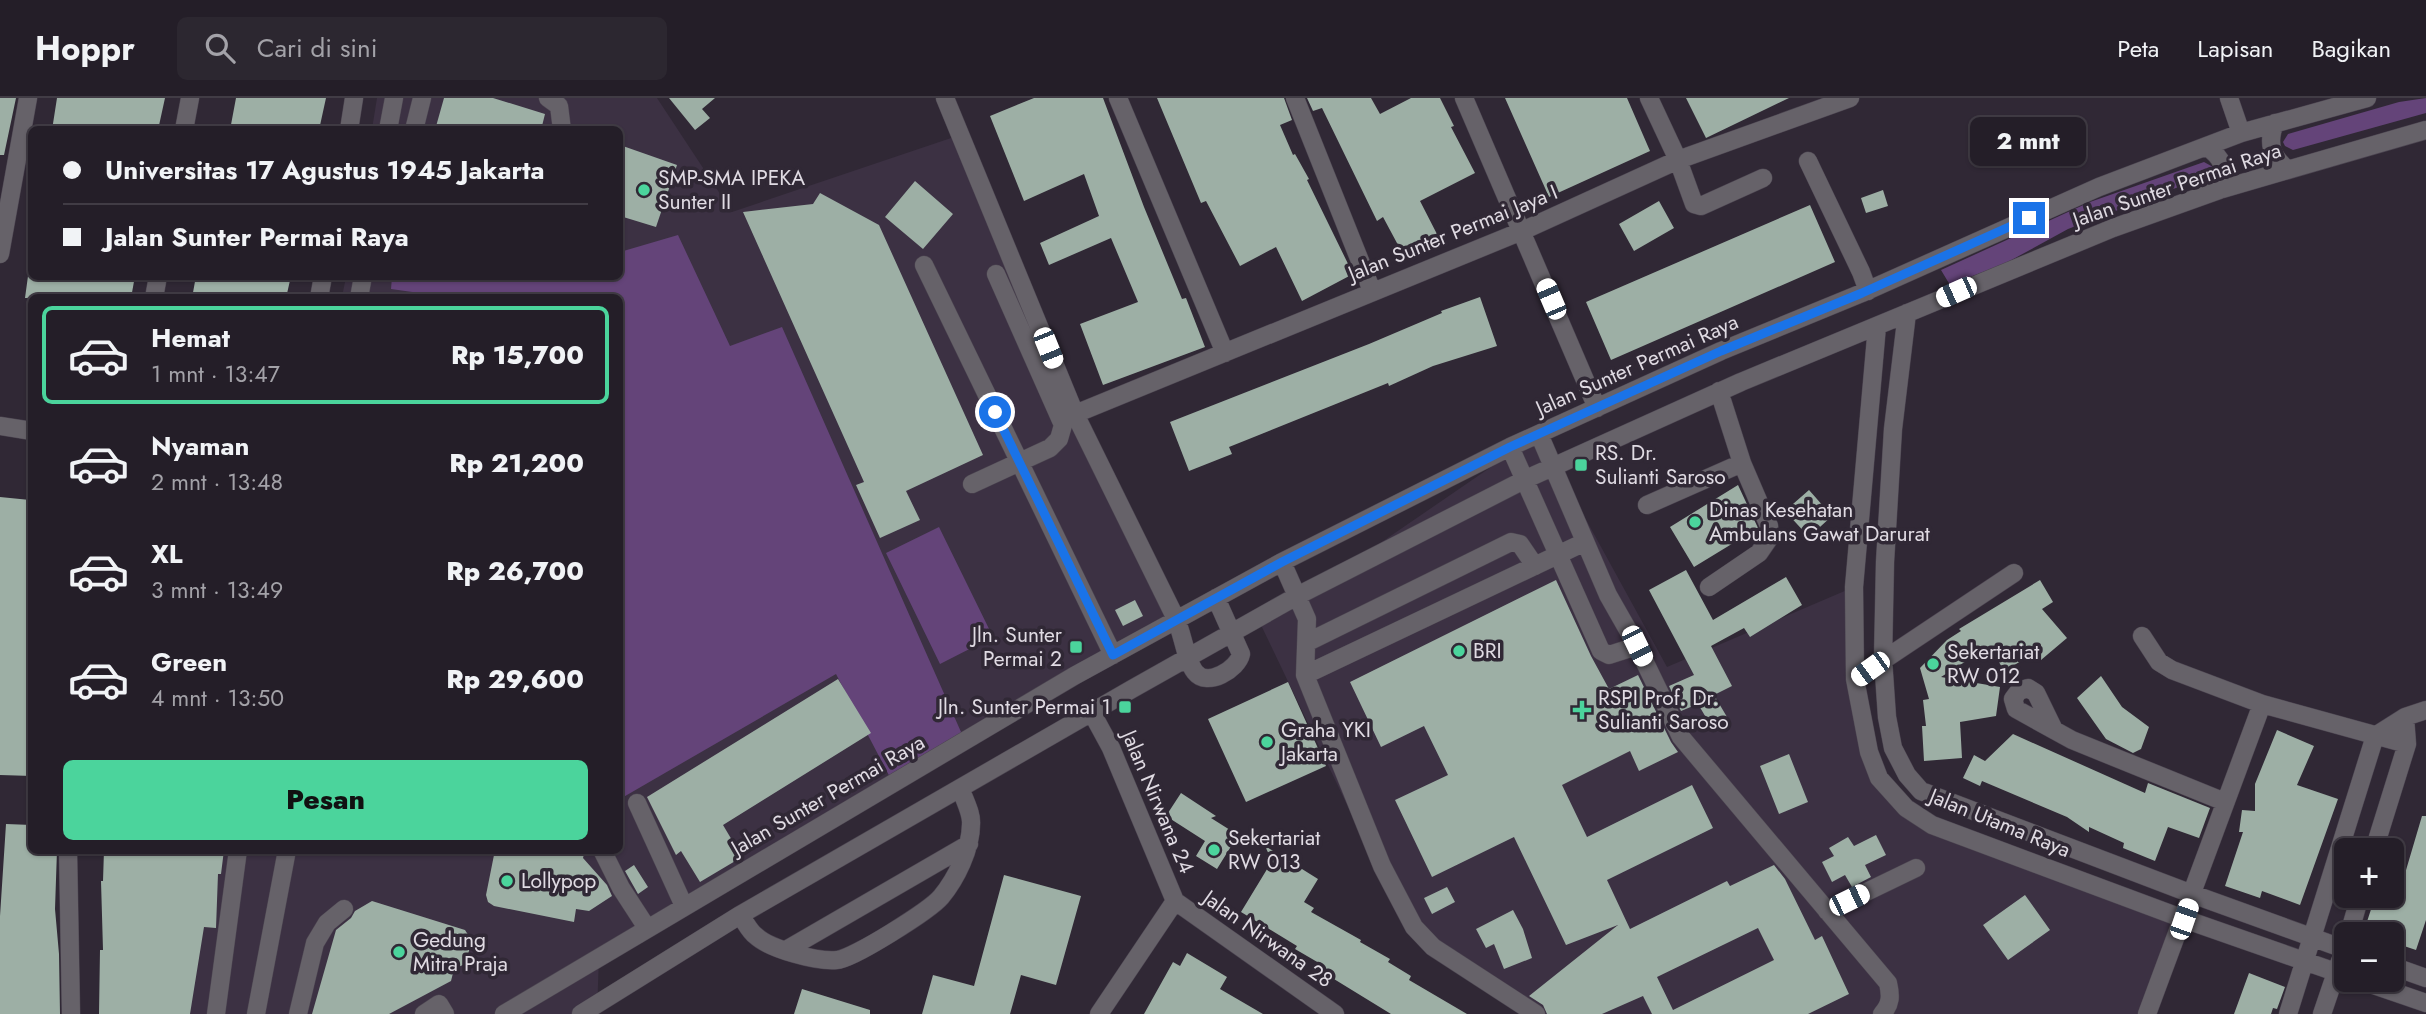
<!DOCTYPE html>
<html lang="id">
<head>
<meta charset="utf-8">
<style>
  body { margin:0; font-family:Jost,sans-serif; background:#2c2730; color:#f1f3f6; height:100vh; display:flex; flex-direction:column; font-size:26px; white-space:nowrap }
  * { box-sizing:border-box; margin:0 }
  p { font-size:23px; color:#a3a2a8 }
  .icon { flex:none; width:38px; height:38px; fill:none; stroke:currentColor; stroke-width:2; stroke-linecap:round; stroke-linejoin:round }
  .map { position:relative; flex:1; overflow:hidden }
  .side { position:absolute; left:28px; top:196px; width:595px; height:560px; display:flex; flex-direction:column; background:#241e28; border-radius:10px; box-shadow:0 2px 5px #0004,0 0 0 2px #413c45 }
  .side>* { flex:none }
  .banner { position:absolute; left:28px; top:28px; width:595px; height:154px; border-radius:10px; box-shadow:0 2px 5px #0004,0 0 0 2px #413c45; display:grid; align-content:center; height:154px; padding:0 35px; background:#241e28 }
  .tools { position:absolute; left:2334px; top:740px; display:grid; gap:14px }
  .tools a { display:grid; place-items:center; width:70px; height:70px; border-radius:10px; background:#241e28; box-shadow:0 2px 5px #0004,0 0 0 2px #413c45; font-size:35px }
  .end { position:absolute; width:32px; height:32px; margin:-16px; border:9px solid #1a73e8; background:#fff; box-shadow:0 0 0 4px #fff }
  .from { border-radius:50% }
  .bubble { position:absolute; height:49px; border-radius:10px; background:#241e28; box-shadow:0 2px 5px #0004,0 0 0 2px #413c45; font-size:23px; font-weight:800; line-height:49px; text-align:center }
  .car { position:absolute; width:21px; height:42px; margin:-21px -10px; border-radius:9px; box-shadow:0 0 5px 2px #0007; background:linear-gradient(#fff 24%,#345 0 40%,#fff 0 76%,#345 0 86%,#fff 0) }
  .banner b { display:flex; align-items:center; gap:24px; height:66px; font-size:26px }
  .banner b+b { border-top:2px solid #413c45 }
  .banner i { width:18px; height:18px; background:#f1f3f6 }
  ul { padding:12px 0 0; list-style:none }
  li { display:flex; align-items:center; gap:21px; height:98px; margin:0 14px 10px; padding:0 21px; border:4px solid transparent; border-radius:10px }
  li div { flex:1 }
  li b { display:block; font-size:26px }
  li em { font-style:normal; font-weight:800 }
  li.selected { border-color:#4bd49c }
  li>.icon { width:63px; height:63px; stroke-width:1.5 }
  .button { display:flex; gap:14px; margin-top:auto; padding:14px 35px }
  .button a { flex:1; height:80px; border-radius:10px; background:#4bd49c; color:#111; font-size:28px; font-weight:800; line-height:80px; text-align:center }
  header { display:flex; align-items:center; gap:42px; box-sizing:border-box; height:98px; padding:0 35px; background:#241e28; border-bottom:2px solid #413c45 }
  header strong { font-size:33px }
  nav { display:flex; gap:38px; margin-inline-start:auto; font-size:24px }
  .search { width:490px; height:63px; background:#2c2730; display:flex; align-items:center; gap:18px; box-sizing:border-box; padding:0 24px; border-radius:10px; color:#a3a2a8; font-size:26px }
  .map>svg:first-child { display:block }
  .built { fill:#3c3143 }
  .green { fill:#644479 }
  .building { fill:#9dafa5; fill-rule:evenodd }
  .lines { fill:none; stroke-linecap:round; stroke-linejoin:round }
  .minor-casing { stroke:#4c4551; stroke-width:19 }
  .minor { stroke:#666269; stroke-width:18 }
  .route { stroke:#1a73e8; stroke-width:9 }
  .poi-dot { fill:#4bd49c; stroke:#302835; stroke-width:2.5 }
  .labels { text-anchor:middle; stroke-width:7; stroke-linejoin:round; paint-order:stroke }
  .poi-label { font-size:21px; fill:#e0dbe3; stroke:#302835; text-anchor:start }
  .street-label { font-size:21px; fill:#e0dbe3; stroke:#302835 }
</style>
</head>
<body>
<header>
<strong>Hoppr</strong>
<div class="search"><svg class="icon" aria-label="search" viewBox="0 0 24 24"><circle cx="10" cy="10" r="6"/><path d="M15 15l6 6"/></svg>Cari di sini</div>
<nav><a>Peta</a><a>Lapisan</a><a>Bagikan</a></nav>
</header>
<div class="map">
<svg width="2426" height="916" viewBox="0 0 2426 916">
  <rect width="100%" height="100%" fill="#302835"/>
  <path class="built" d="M377,0H657L732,114L960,37L1075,316L1177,521L599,858L597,916H132L152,753L620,752V200L342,199L346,179L620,178V32L372,31Z
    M1539,336L1667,569L1854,489L1869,654L1906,710L2184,821L2147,916H1540L1405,828L1261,527Z"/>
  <path class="green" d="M2426,0V15L2293,52L2285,48L2283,44L2288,36L2399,4Z
    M2204,64L2213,69L2210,77L2068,131L2006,165L1950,187L1941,172L2090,104Z
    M678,137L730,248L782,229L965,643L893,685L836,576L620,701V200H455L391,191L392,179L620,178V154Z
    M939,429L993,539L940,566L886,455Z"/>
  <path class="building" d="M0,0H16L4,57H0Z
    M57,0H165L158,32H52Z
    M236,0H326L319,32H230Z
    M444,0H493L545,16L541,32H435Z
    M669,0H715L702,11L710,20L695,32Z
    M1034,0H1103L1144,109L1182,201L1186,200L1205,249L1103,287L1080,226L1138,204L1111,140L1049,167L1040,145L1099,118L1084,76L1024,103L990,18Z
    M1157,0H1284L1292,22L1280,27L1293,57L1295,56L1309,81L1307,82L1353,176L1302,203L1276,149L1240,168L1206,103L1201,105Z
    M1307,0H1371L1380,16L1411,0H1440L1454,28L1451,29L1475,75L1420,103L1440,142L1405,160L1383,119L1377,123L1322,10L1313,13Z
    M1505,0H1627L1650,53L1549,99Z
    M1686,0H1789L1706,40Z
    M620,47L677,67L656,129L620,118Z
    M915,83L953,116L923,151L885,119Z
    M1883,92L1888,108L1866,115L1861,100Z
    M820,95L879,127L983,357L906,393L920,422L880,440L856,387L864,384L743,114L813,106Z
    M1659,103L1674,130L1634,153L1619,126Z
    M1810,107L1835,164L1611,262L1586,204Z
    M28,178H135L131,200H25Z
    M196,178H291L286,200H192Z
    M1480,199L1497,248L1433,268L1389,288L1388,285L1254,339L1229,349L1232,356L1189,373L1170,324L1369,246L1442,215L1441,213Z
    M1738,387L1758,430L1694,469L1670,429Z
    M1809,392L1832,418L1809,439L1785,413Z
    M0,399L30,402L29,410L32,411V678L0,677Z
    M1686,472L1713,522L1786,479L1802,507L1750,539L1744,530L1711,548L1732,588L1714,597L1727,619L1711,628L1698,606L1681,613L1669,588L1694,577L1649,492Z
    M1556,482L1591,558L1609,591L1638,577L1671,644L1678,654L1639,673L1630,653L1562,687L1587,739L1692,687L1713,730L1607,782L1630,831L1727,783L1730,788L1774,767L1785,781L1815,842L1822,838L1849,896L1808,916H1652L1643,898L1602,916H1547L1543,907L1529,898L1618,827L1566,847L1514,739L1432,779L1395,702L1448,677L1424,628L1381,649L1350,584ZM1758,830L1774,862L1673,912L1657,879Z
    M2040,482L2053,504L2042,511L2067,540L2041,562L2035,555L2004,573L1990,548L1941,579L2000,589L1996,618L1960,624L1962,660L1924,663L1922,628H1926L1923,602L1929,601L1920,570L1947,542L1961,533L1959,531Z
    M1135,502L1143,518L1123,528L1115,512Z
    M2101,578L2122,609L2149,629L2141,651L2133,655L2106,641L2077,600Z
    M838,581L871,635L723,727L742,759L700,784L681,753L676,757L647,699Z
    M1288,584L1326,668L1246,704L1208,621Z
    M2277,632L2314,648L2297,687L2338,701L2300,807L2262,793L2260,800L2225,788L2243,734H2239L2242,712L2255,713V686Z
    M2013,636L2145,695L2148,685L2210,710L2199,740L2168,729L2155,763L2123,750L2124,745L2089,729V734L2067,719L1982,683L1980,688L1963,680L1974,657L1985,663Z
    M1789,656L1808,704L1779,716L1760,668Z
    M1181,695L1216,718L1211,720L1238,737L1217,771L1196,758L1205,743L1166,718Z
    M2422,718H2426V822L2416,852L2392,844V836H2363L2375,799L2396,806Z
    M6,726L32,727V752H57L55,811L59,856L60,916H0V818Z
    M1876,737L1886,757L1865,767L1871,779L1852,789L1845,777L1832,784L1822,764L1834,758L1829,750L1848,739L1854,748Z
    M1265,748L1318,781L1304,804L1314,810L1311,814L1361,842L1360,844L1390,861L1388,864L1411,878L1409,882L1467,916H1391L1316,870L1319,865L1295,851L1297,848L1241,814L1272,763Z
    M104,752H224L221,776H218L216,830L204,829L190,916H99L100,852H103L101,783H103Z
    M495,752H585L583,760L607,787L612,798L589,813L576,811L574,824L494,808L488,804L486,797Z
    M634,767L648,789L638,796L625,773Z
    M1004,777L1081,798L1056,887L1021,877L1010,916H922L933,877L974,888Z
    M1447,789L1455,804L1432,816L1424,800Z
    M2025,797L2050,832L2008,862L1983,827Z
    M372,803L465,832L472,843L465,866L454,871L451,883L389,916H312L336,832L351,820L355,813Z
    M1513,812L1523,831L1532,860L1504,871L1494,846L1486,850L1476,831Z
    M1187,855L1227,879L1220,891L1263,916H1144L1173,864L1180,868Z
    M2249,875L2285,889L2277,911L2273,910L2271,916H2234Z
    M802,891L870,912V916H794Z"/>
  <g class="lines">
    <defs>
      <path id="minor" d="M548,0L559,8L562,32
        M945,0L1075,316L1522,133L1678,62L1850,0
        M1118,0L1225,255
        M1295,0L1372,193
        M1464,0L1597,310
        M1649,0L1678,62L1694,106L1701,108L1763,80
        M2229,0L2241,35
        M2275,25C2267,45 2271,58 2288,72
        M184,32L190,0
        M349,32L354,0
        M388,32L394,0
        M414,32L422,0
        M2206,48C2223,60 2227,71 2222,91
        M1808,63L1861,174L1868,193
        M0,156L28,0
        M924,167L1113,557
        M154,200L158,178
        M319,200L323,178
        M359,200L363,178
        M1907,215L1893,331L1885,464L1883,561L1887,619L1893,650L1907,677L1921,693L2192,796L2347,852
        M1877,228L1854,489L1855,581L1869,654L1879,680L1906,710L1932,727L2184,821L2347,878
        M1075,316C1108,384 1142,451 1175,519C1183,535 1185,561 1195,574C1207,590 1238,571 1241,556L1216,500
        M0,328L32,333
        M1539,336L1608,497L1637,548L1681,639L1888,885C1891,898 1891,906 1882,916
        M1510,349L1601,553L1609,557L1637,548
        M972,386L1050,350L1059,341L1063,327L996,176
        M1647,407L1742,365
        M1282,464L1307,521L1305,577L1382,768L1414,829L1433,849L1536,916
        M1709,489L1759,455L1770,439L1769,428L1742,365L1719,293
        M2142,538L2159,564L2172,572L2262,606
        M1308,544L1511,444L1520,446L1535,468
        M1305,577L1585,444
        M1855,581L2014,475
        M1092,615L1111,650L1175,803
        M2054,632L2036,595L2028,590L2019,593L2013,601L2016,611L2072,642L2225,704
        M637,705L684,808
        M68,752L71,916
        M602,752L621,790L647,830
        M2374,752L2407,646L2405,619
        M1175,803L1335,916
        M1827,813L1916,770
        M740,817C745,823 749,833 756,838C770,851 817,864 837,862C853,861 930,812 941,799C956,781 971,751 971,726C972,715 964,702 961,691
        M2349,836L2360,798
        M786,852L969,746
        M2392,868L2426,880
        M2359,882L2426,905
        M216,916L238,752
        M256,916L287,752
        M298,916L315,845L327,825L344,811
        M424,916L439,906L445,916
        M504,916L1074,578L1282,464L1510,349L1721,253L1862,195L2099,89L2241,35L2367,0
        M581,916L740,817L1132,591L1297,498L1526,381L1741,284L2113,130L2222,91L2426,32
        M1099,916L1175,803
        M2147,916L2262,606L2407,646
        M2288,916L2375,638L2405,619L2426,612
        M2322,916L2340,863"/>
    </defs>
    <use href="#minor" class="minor-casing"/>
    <use href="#minor" class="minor"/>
  </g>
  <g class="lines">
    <path class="route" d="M995,314L1113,557L1282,464L1510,349L1721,253L1862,195L2029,120"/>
  </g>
  <g class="poi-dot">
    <circle cx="644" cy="92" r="7"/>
    <rect x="1574" y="360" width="14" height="14" rx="3.5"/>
    <circle cx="1695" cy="424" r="7"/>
    <rect x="1069" y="542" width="14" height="14" rx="3.5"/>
    <circle cx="1459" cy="553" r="7"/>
    <circle cx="1933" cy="566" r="7"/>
    <rect x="1118" y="602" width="14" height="14" rx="3.5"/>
    <path d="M1578.5 601.5h7v7h7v7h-7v7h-7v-7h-7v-7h7z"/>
    <circle cx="1267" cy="644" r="7"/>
    <circle cx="1214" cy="752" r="7"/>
    <circle cx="507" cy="783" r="7"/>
    <circle cx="399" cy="854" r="7"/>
  </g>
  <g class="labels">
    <g class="poi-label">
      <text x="658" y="87">SMP-SMA IPEKA<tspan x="658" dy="24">Sunter II</tspan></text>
      <text x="1595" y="362">RS. Dr.<tspan x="1595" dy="24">Sulianti Saroso</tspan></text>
      <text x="1709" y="419">Dinas Kesehatan<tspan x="1709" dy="24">Ambulans Gawat Darurat</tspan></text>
      <text x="1062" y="544" text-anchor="end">Jln. Sunter<tspan x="1062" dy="24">Permai 2</tspan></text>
      <text x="1473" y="560">BRI</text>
      <text x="1947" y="561">Sekertariat<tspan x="1947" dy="24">RW 012</tspan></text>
      <text x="1598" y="607">RSPI Prof. Dr.<tspan x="1598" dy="24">Sulianti Saroso</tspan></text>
      <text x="1111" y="616" text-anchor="end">Jln. Sunter Permai 1</text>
      <text x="1281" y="639">Graha YKI<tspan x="1281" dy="24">Jakarta</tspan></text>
      <text x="1228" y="747">Sekertariat<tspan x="1228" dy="24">RW 013</tspan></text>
      <text x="521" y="790">Lollypop</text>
      <text x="413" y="849">Gedung<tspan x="413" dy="24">Mitra Praja</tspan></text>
    </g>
    <g class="street-label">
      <text transform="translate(2177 87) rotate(-19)" y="7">Jalan Sunter Permai Raya</text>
      <text transform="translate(1453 135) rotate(-22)" y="7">Jalan Sunter Permai Jaya I</text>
      <text transform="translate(1637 267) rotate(-24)" y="7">Jalan Sunter Permai Raya</text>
      <text transform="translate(828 697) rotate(-30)" y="7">Jalan Sunter Permai Raya</text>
      <text transform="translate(1158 704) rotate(67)" y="7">Jalan Nirwana 24</text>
      <text transform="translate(2000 725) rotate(22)" y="7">Jalan Utama Raya</text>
      <text transform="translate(1268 841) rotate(35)" y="7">Jalan Nirwana 28</text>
    </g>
  </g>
</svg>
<div class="tools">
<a>+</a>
<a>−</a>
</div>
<i class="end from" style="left:995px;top:314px"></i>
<i class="end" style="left:2029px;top:120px"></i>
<div class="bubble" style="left:1970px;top:19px;width:116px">2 mnt</div>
<i class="car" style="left:1956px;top:194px;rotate:246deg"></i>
<i class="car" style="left:1551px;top:201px;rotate:337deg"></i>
<i class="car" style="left:1048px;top:250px;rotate:158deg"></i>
<i class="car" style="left:1637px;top:548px;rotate:154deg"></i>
<i class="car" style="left:1870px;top:571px;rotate:234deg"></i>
<i class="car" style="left:1849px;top:802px;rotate:64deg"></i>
<i class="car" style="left:2184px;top:821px;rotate:19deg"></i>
<div class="banner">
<b><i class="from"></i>Universitas 17 Agustus 1945 Jakarta</b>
<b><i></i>Jalan Sunter Permai Raya</b>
</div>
<section class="side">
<ul>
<li class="selected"><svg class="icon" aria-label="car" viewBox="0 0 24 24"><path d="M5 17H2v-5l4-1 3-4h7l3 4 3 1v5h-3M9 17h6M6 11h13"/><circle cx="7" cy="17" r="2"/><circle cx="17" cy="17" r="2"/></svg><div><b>Hemat</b><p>1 mnt · 13:47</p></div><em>Rp 15,700</em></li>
<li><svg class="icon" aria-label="car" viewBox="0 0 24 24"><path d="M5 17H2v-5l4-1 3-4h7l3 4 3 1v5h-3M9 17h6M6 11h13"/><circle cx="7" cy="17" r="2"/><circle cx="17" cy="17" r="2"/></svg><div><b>Nyaman</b><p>2 mnt · 13:48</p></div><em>Rp 21,200</em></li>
<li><svg class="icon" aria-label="car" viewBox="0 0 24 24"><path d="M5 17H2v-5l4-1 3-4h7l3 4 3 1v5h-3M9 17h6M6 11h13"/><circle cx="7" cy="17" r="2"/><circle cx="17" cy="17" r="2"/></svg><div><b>XL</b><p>3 mnt · 13:49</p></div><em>Rp 26,700</em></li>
<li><svg class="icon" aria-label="car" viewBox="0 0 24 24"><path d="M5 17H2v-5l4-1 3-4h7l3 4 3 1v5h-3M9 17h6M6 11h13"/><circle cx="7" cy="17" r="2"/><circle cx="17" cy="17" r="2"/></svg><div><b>Green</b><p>4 mnt · 13:50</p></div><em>Rp 29,600</em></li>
</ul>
<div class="button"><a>Pesan</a></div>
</section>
</div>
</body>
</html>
